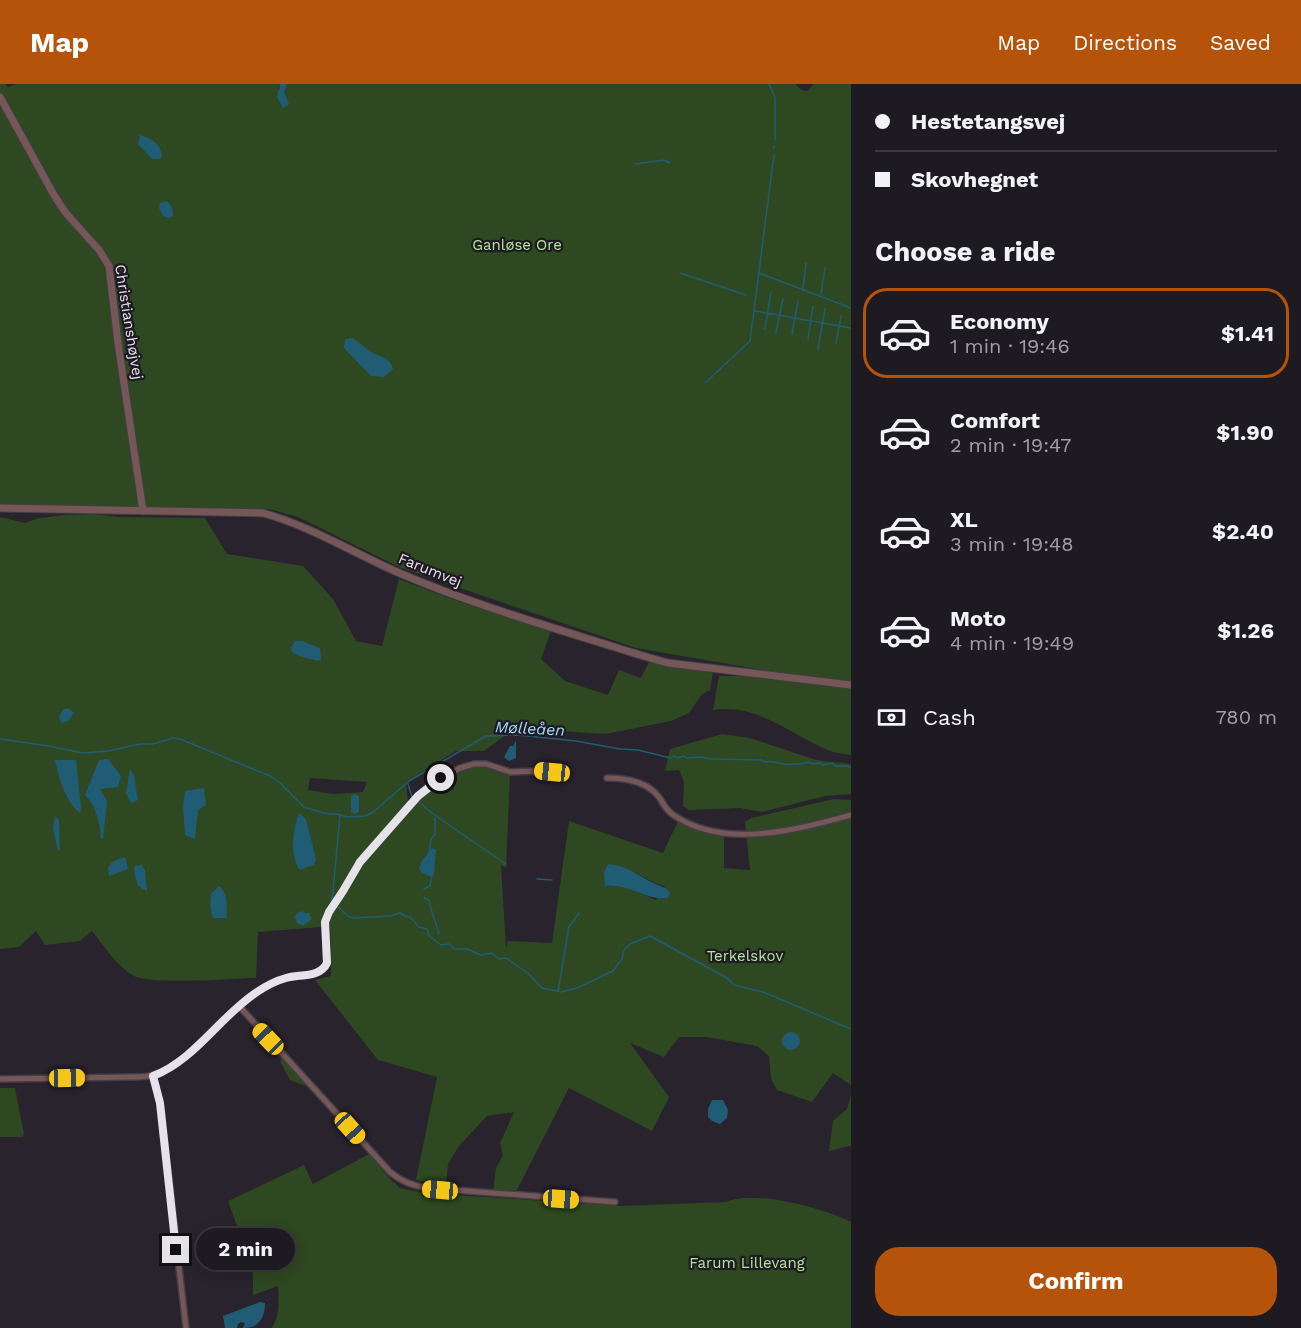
<!DOCTYPE html>
<html lang="en">
<head>
<meta charset="utf-8">
<style>
  body { margin:0; font-family:"Work Sans",sans-serif; background:#26232a; color:#f1f3f6; height:100vh; display:flex; flex-direction:column; font-size:22px; white-space:nowrap }
  * { box-sizing:border-box; margin:0 }
  p { font-size:20px; color:#a1a1a5 }
  .icon { flex:none; width:33px; height:33px; fill:none; stroke:currentColor; stroke-width:2; stroke-linecap:round; stroke-linejoin:round }
  .map { position:relative; flex:1; overflow:hidden }
  .side { display:flex; flex-direction:column; background:#1e1a22; width:450px }
  .side>* { flex:none }
  .guide { display:grid; align-content:center; height:132px; padding:0 24px; background:#1e1a22 }
  .end { position:absolute; width:27px; height:27px; margin:-14px; border:8px solid #e5e2e9; background:#111; box-shadow:0 0 0 3px #111 }
  .from { border-radius:50% }
  .bubble { position:absolute; height:42px; border-radius:21px; background:#1e1a22; box-shadow:0 3px 15px #0003,0 0 0 2px #3c3840; font-size:20px; font-weight:700; line-height:42px; text-align:center }
  .car { position:absolute; width:18px; height:36px; margin:-18px -9px; border-radius:8px; box-shadow:0 0 4px 2px #0007; background:linear-gradient(#f5c518 24%,#345 0 40%,#f5c518 0 76%,#345 0 86%,#f5c518 0) }
  .guide b { display:flex; align-items:center; gap:21px; height:57px; font-size:22px }
  .guide b+b { border-top:2px solid #3c3840 }
  .guide i { width:15px; height:15px; background:#f1f3f6 }
  ul { padding:0; list-style:none }
  li { display:flex; align-items:center; gap:18px; height:90px; margin:0 12px 9px; padding:0 12px; border:3px solid transparent; border-radius:24px }
  li div { flex:1 }
  li b { display:block; font-size:22px }
  li em { font-style:normal; font-weight:700 }
  li.current { border-color:#b45309 }
  li>.icon { width:54px; height:54px; stroke-width:1.5 }
  h2 { padding:0 24px; font-size:27px; line-height:72px }
  .pay { display:flex; align-items:center; gap:15px; height:66px; padding:0 24px; font-size:22px }
  .pay p { margin-inline-start:auto }
  .primary-button { display:flex; gap:12px; margin-top:auto; padding:12px 24px }
  .primary-button a { flex:1; height:69px; border-radius:24px; background:#b45309; color:#fff; font-size:24px; font-weight:700; line-height:69px; text-align:center }
  header { display:flex; align-items:center; gap:36px; box-sizing:border-box; height:84px; padding:0 30px; background:#b45309; color:#fff }
  header strong { font-size:28px }
  nav { display:flex; gap:33px; margin-inline-start:auto; font-size:21px }
  main { display:flex; flex:1; min-height:0 }
  .map>svg:first-child { display:block }
  .green { fill:#2e4821; fill-rule:evenodd }
  .water { fill:#205d75 }
  .lines { fill:none; stroke-linecap:round; stroke-linejoin:round }
  .stream { stroke:#205d75; stroke-width:1.5 }
  .minor-casing { stroke:#423e47; stroke-width:8 }
  .tertiary-casing { stroke:#423e47; stroke-width:9 }
  .minor { stroke:#765758; stroke-width:5 }
  .tertiary { stroke:#765758; stroke-width:7 }
  .route { stroke:#e5e2e9; stroke-width:8 }
  .labels { text-anchor:middle; stroke-width:4.5; stroke-linejoin:round; paint-order:stroke }
  .park-label { font-size:15px; fill:#b1e797; stroke:#1e1923 }
  .street-label { font-size:15px; fill:#e5e2e9; stroke:#1e1923 }
  .water-label { font-size:16px; font-style:italic; fill:#a1def9; stroke:#1e1923 }
</style>
</head>
<body>
<header>
<strong>Map</strong>
<nav><a>Map</a><a>Directions</a><a>Saved</a></nav>
</header>
<main>
<div class="map">
<svg width="851" height="1244" viewBox="0 0 851 1244">
  <rect width="100%" height="100%" fill="#28232d"/>
  <path class="green" d="M0,0H5L8,3L16,0H280L278,4L285,15L284,7L287,0H795L802,6L807,7L814,0H851V599L785,590L636,564L401,484L298,433L269,425L0,421Z
    M93,430L119,433L205,434L227,470L303,482L333,515L356,557L382,562L399,495L460,518L551,547L541,575L565,597L608,611L619,586L641,594L649,578L713,589L710,606L702,610L689,629L671,637L605,650L515,644L484,667H456L406,698L408,718L379,755L380,757C412,724 457,658 510,691L506,784L501,781L506,864L508,857L552,859L569,737L663,769L678,737L700,747L724,751V784L750,786L745,738L751,734L834,715L851,716V1001L833,989L812,1018L777,1006L771,995L769,972L757,962L707,953H679L664,973L630,959L669,1013L652,1047L569,1004L517,1106L493,1107L496,1084L503,1071L500,1059L514,1028L487,1032L459,1062L448,1080L446,1103L416,1096L437,993L378,976L315,896L331,892L330,845L321,843L258,848L256,894C232,894 149,902 132,891C115,880 104,862 92,847L80,857L45,861L36,847L19,863L0,865V433L25,439L39,434L64,431ZM310,694L367,698L363,708L333,710L308,706ZM608,780C630,782 645,797 665,802L656,816C639,808 624,800 605,802Z
    M719,592H765L851,604V671C844,670 835,669 828,666C790,650 757,619 713,626Z
    M722,650L750,654L816,676L851,680V710L825,712L762,728L740,724L689,726L683,722L684,698L679,686L665,687L670,665Z
    M282,974L307,1001L306,1002L290,996L280,977Z
    M0,1004H15L24,1050L23,1053H0Z
    M851,1011V1063L849,1062L829,1067L833,1037L847,1025Z
    M369,1070L390,1095L400,1104L425,1109L619,1122L726,1118C754,1105 823,1124 851,1138V1244H272C280,1230 279,1218 278,1202L253,1211V1186L228,1117L304,1081L313,1100Z"/>
  <path class="water" d="M280,0H287L284,8L289,20L283,24L277,13Z
    M140,51C152,55 164,61 161,75H152L138,60Z
    M166,117C172,120 173,126 173,132L169,134L163,132L159,124L160,119Z
    M353,254C359,259 364,263 370,267C380,274 390,272 393,285L384,293L371,292L344,264L345,255Z
    M295,557H302L320,564L321,575L318,577L299,572L292,568L291,563Z
    M64,625H70L74,629L68,637L62,639L59,635L60,630Z
    M516,657V674L509,677L504,673L510,662H513Z
    M108,675L121,692L118,703L100,705L107,717L103,755L101,754C100,738 96,722 85,711L99,676Z
    M55,676H76L81,724L80,729C65,717 59,694 55,676Z
    M130,685L134,692L138,716L131,719L126,709Z
    M204,704L206,721L198,726L195,755L185,751L183,722L185,707Z
    M355,710L359,712V728L355,730L351,728V712Z
    M299,729L306,735L316,775L313,781L300,786C289,772 293,745 299,729Z
    M55,732L59,736L60,766L58,767L53,744Z
    M432,764L436,766L434,790L431,793L421,788L419,784L422,777Z
    M125,773L128,785L109,792L108,784L112,778Z
    M608,780C627,781 638,792 654,799C661,803 665,802 670,809L668,814C646,817 630,799 605,802L604,788Z
    M142,781L145,786L147,807L138,802L134,788L135,782Z
    M219,802C229,810 226,822 227,834H213L210,822L211,810Z
    M302,827L305,829H309L312,835L303,842L297,839L295,833L297,829Z
    M782 957a9 9 0 1 1 18 0a9 9 0 1 1-18 0Z
    M712,1016H723L728,1026L727,1034L720,1040L712,1037L708,1033V1025Z
    M260,1218L265,1219C265,1234 259,1244 243,1244L245,1239L241,1238L238,1240L237,1244H225L223,1232Z"/>
  <g class="lines">
    <path class="stream" d="M769,0L775,14V56
      M774,64V62
      M635,80L664,76L670,79
      M680,189L746,211
      M759,189L851,224
      M803,205L806,179
      M821,210L825,184
      M755,227L851,244
      M765,245L771,208
      M776,249L783,215
      M792,250L798,217
      M808,255L813,222
      M836,259L841,232
      M818,265L825,225
      M705,299L750,257L774,71
      M0,655L49,662L83,669L108,667L140,660H153L173,654L180,655L270,692L279,698L304,723L327,730H337L347,733L365,732L373,728L409,697L486,652L518,651L576,657L620,665L638,666L671,674L674,672L678,674L683,672L686,674L701,673L712,675L762,676L764,678C771,676 777,679 784,680C792,681 801,680 809,678L813,680L820,679L822,681L833,679L835,682H848L851,684
      M408,700L412,713
      M416,716L436,732L506,780
      M429,769L431,755L435,750V734
      M537,795L552,796
      M424,805L430,802L432,792
      M424,814L429,816C431,828 436,839 439,850
      M332,817L340,732
      M337,822L349,833L354,834L389,832L400,829L405,832L410,833L419,843L427,845L429,852L441,861L449,860L455,865H467L481,871L492,869L499,875L506,874L529,890L542,904L561,908L577,904L613,887L622,875L624,866L630,860L650,852L727,894L734,901L763,908L851,945
      M558,907L569,843L579,829"/>
    <defs>
      <path id="minor" d="M607,694C625,694 646,697 658,712C663,718 665,725 672,730C722,766 797,746 851,731
        M239,922L390,1088C402,1098 412,1101 427,1104L615,1118
        M153,992L160,1019L186,1244
        M0,995L132,993C139,993 147,993 154,991C190,981 227,925 261,905C269,900 277,896 286,894C300,890 320,894 327,879L325,838L329,828L343,807L360,778L418,712L431,700L460,684L474,680H486L510,688L537,687L558,689"/>
      <path id="tertiary" d="M0,13L54,111L65,128L99,166L109,182L118,259L143,427
        M0,424L263,429C310,442 352,468 397,488C475,522 558,545 640,571L668,579L851,601"/>
    </defs>
    <use href="#minor" class="minor-casing"/>
    <use href="#tertiary" class="tertiary-casing"/>
    <use href="#minor" class="minor"/>
    <use href="#tertiary" class="tertiary"/>
  </g>
  <g class="lines">
    <path class="route" d="M176,1166L160,1019L153,992C195,976 220,932 257,908C266,902 275,897 286,894C300,890 320,894 327,879L325,838L329,828L343,807L360,778L418,712L441,694"/>
  </g>
  <g class="labels">
    <g class="park-label">
      <text x="517" y="166">Ganløse Ore</text>
      <text x="745" y="877">Terkelskov</text>
      <text x="747" y="1184">Farum Lillevang</text>
    </g>
    <g class="street-label">
      <text transform="translate(129 238) rotate(81)" y="5">Christianshøjvej</text>
      <text transform="translate(430 486) rotate(22)" y="5">Farumvej</text>
    </g>
    <g class="water-label">
      <text transform="translate(530 644) rotate(3)" y="6">Mølleåen</text>
    </g>
  </g>
</svg>
<i class="end from" style="left:441px;top:694px"></i>
<i class="end" style="left:176px;top:1166px"></i>
<div class="bubble" style="left:196px;top:1144px;width:99px">2 min</div>
<i class="car" style="left:552px;top:688px;rotate:276deg"></i>
<i class="car" style="left:268px;top:955px;rotate:316deg"></i>
<i class="car" style="left:67px;top:994px;rotate:89deg"></i>
<i class="car" style="left:350px;top:1044px;rotate:138deg"></i>
<i class="car" style="left:440px;top:1106px;rotate:275deg"></i>
<i class="car" style="left:561px;top:1115px;rotate:94deg"></i>
</div>
<section class="side">
<div class="guide">
<b><i class="from"></i>Hestetangsvej</b>
<b><i></i>Skovhegnet</b>
</div>
<h2>Choose a ride</h2>
<ul>
<li class="current"><svg class="icon" aria-label="car" viewBox="0 0 24 24"><path d="M5 17H2v-5l4-1 3-4h7l3 4 3 1v5h-3M9 17h6M6 11h13"/><circle cx="7" cy="17" r="2"/><circle cx="17" cy="17" r="2"/></svg><div><b>Economy</b><p>1 min · 19:46</p></div><em>$1.41</em></li>
<li><svg class="icon" aria-label="car" viewBox="0 0 24 24"><path d="M5 17H2v-5l4-1 3-4h7l3 4 3 1v5h-3M9 17h6M6 11h13"/><circle cx="7" cy="17" r="2"/><circle cx="17" cy="17" r="2"/></svg><div><b>Comfort</b><p>2 min · 19:47</p></div><em>$1.90</em></li>
<li><svg class="icon" aria-label="car" viewBox="0 0 24 24"><path d="M5 17H2v-5l4-1 3-4h7l3 4 3 1v5h-3M9 17h6M6 11h13"/><circle cx="7" cy="17" r="2"/><circle cx="17" cy="17" r="2"/></svg><div><b>XL</b><p>3 min · 19:48</p></div><em>$2.40</em></li>
<li><svg class="icon" aria-label="car" viewBox="0 0 24 24"><path d="M5 17H2v-5l4-1 3-4h7l3 4 3 1v5h-3M9 17h6M6 11h13"/><circle cx="7" cy="17" r="2"/><circle cx="17" cy="17" r="2"/></svg><div><b>Moto</b><p>4 min · 19:49</p></div><em>$1.26</em></li>
</ul>
<div class="pay"><svg class="icon" aria-label="cash" viewBox="0 0 24 24"><path d="M3 7h18v10H3z"/><circle cx="12" cy="12" r="2"/></svg>Cash<p>780 m</p></div>
<div class="primary-button"><a>Confirm</a></div>
</section>
</main>
</body>
</html>
